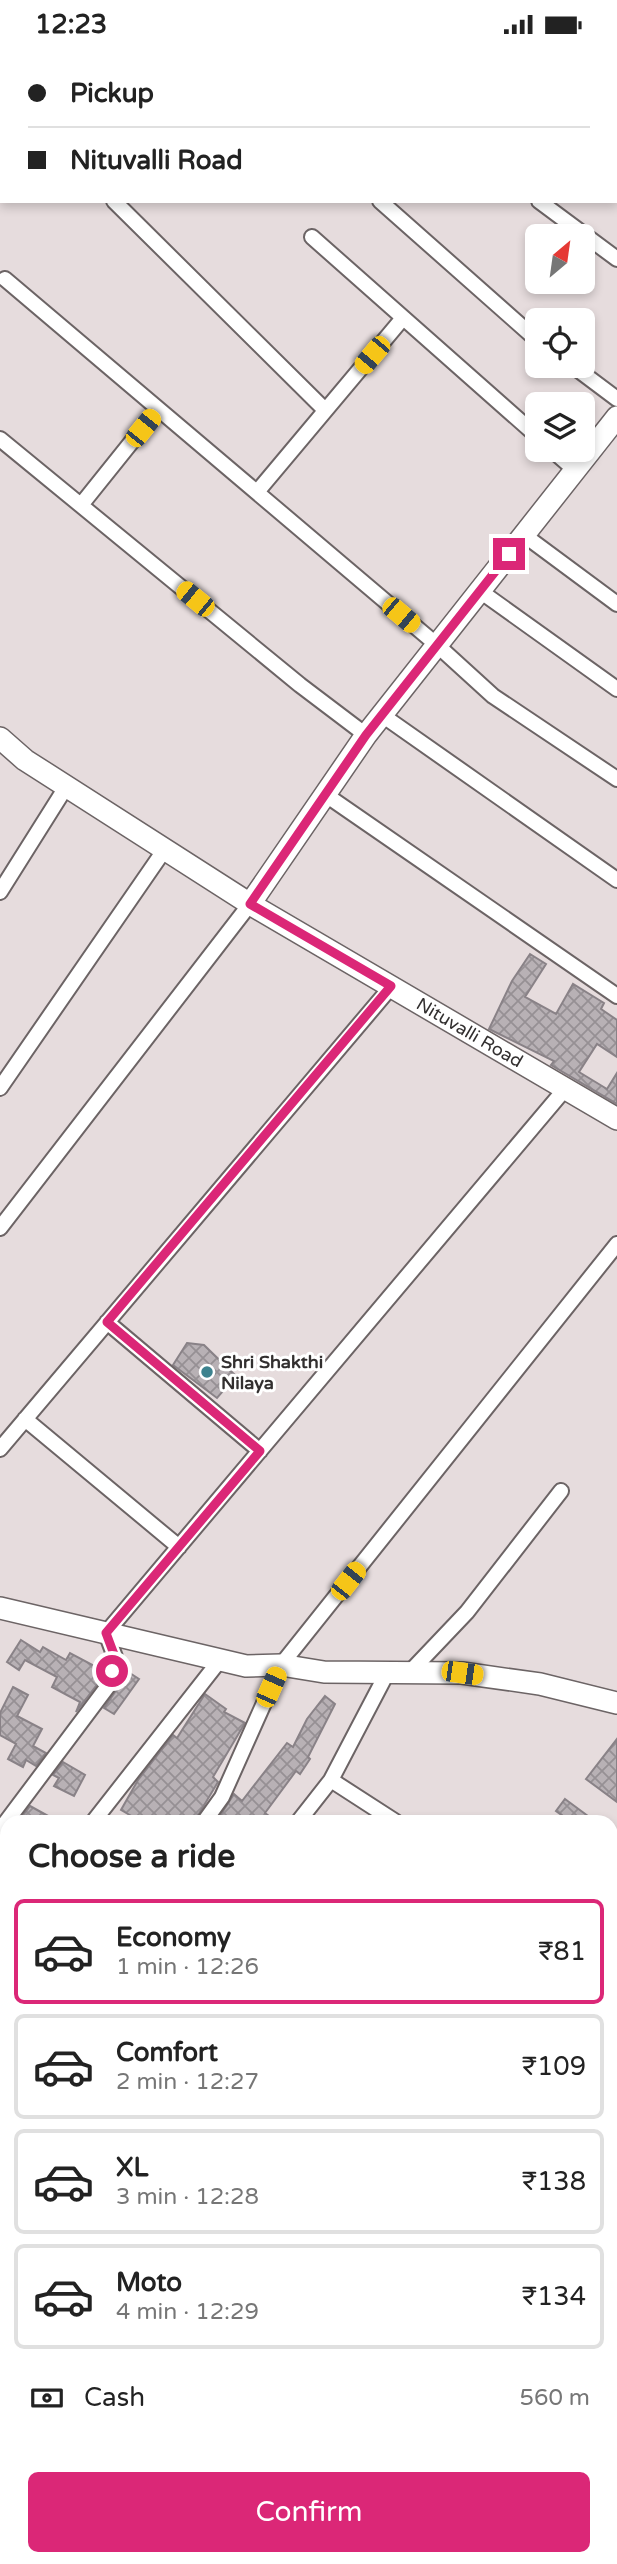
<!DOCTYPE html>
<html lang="en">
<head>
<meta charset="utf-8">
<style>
  body { margin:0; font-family:"Varela Round",sans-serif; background:#f6f6f6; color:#222; height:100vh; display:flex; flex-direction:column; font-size:26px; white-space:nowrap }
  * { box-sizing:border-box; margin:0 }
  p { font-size:23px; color:#767676 }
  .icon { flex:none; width:38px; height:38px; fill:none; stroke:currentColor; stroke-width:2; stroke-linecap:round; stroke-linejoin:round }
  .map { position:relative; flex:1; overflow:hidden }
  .drawer { position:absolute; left:0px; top:1766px; width:618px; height:751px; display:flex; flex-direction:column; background:#fff; border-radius:21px 21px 0 0; box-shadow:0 4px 10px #0003 }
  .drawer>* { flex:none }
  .guide { position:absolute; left:0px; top:0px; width:618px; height:154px; box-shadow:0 4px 10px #0003; display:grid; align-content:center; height:154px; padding:0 28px; background:#fff }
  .needle { width:46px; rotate:29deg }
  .tools { position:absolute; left:525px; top:175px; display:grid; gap:14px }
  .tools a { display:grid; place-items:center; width:70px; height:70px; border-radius:10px; background:#fff; box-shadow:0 4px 10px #0003; font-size:35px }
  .end { position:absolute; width:32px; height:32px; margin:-16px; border:9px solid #db2777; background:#fff; box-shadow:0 0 0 4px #fff }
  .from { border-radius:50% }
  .car { position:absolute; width:21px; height:42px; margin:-21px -10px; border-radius:9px; box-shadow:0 0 5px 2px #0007; background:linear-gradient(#f5c518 24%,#345 0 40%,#f5c518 0 76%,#345 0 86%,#f5c518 0) }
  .guide b { display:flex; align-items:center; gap:24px; height:66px; font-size:26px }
  .guide b+b { border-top:2px solid #e0e0e0 }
  .guide i { width:18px; height:18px; background:#222 }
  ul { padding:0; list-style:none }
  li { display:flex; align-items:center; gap:21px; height:105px; margin:0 14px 10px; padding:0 14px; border:4px solid #e0e0e0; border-radius:10px }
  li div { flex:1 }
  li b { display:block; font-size:26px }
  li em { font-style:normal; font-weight:600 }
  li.on { border-color:#db2777 }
  li>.icon { width:63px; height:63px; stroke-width:1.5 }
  h2 { padding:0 28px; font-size:32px; line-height:84px }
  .pay { display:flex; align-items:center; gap:18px; height:77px; padding:0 28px; font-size:26px }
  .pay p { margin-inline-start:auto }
  .cta { display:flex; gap:14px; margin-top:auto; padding:14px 28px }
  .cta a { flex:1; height:80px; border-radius:10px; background:#db2777; color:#fff; font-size:28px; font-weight:600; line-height:80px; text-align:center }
  .status { display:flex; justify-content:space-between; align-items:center; height:49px; padding:0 35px; background:#fff; direction:ltr }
  .status svg { height:19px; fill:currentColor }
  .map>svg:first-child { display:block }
  .building { fill:url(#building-cross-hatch); stroke:#898287; stroke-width:2 }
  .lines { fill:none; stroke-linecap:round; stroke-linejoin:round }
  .street-casing { stroke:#6c6465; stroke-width:18 }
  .secondary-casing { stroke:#6c6465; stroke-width:24 }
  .street { stroke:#fff; stroke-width:14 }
  .secondary { stroke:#fff; stroke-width:21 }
  .route { stroke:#db2777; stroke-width:9 }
  .poi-dot { fill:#3d828e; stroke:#fff; stroke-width:2.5 }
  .labels { text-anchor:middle; stroke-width:6; stroke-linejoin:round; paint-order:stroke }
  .street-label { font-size:18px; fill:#322f2f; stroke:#fff }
  .poi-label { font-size:18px; font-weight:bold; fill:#322f2f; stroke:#fff; text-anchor:start }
</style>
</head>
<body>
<div class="status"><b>12:23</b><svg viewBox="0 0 49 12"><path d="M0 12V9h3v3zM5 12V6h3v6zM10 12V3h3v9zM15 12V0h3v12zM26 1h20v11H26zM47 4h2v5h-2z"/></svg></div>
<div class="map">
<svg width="617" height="2515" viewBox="0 0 617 2515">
  <defs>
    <pattern id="building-cross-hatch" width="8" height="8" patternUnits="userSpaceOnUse" patternTransform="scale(1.75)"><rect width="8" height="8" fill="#b8b1b5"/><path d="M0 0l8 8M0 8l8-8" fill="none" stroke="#969094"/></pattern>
  </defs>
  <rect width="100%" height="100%" fill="#e6dcdd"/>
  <path class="building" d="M530,905L546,915L525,948L556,965L573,935L604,954L601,960L617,971V1008L597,995L579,1023L607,1040L617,1024V1055L551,1016L554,1012L489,980L512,932Z
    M187,1294L204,1296L236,1327L217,1349L173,1316Z
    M21,1591L40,1603L43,1598L66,1611L70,1604L102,1621L99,1633L76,1663L80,1653L52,1638L57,1628L25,1611L19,1621L7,1613Z
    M122,1619L139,1630L114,1665L104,1659L117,1640Z
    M13,1638L28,1646L17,1667L42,1680L33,1697L46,1704L36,1717L26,1711L23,1718L8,1710L16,1695L0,1686V1664Z
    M205,1645L226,1660L224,1663L245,1674L213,1728L218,1733L194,1773H142L121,1761L138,1731L173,1686L177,1689Z
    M325,1647L335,1655L308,1708L310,1710L300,1725L296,1722L265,1764L277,1773H216L234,1745L242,1752L287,1694L293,1698L307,1670Z
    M617,1690V1753L586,1730Z
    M63,1713L85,1726L74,1747L54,1737L59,1729L53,1726Z
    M565,1750L596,1773H571L556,1762Z
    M30,1757L59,1773H18Z"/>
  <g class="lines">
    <defs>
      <path id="street" d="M217,0L219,2
        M527,0L530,2
        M107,2L108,0
        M438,2L439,0
        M616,61L617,60
        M114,152L325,361
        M380,152L537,291
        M539,152L617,210
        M312,188L537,387
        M5,230L437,596L493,647L617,730
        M573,317L617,350
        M0,390L300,636L366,686
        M552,401L575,421
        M257,443L403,269
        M81,456L158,360
        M524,486L617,555
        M480,542L617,640
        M382,666L617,831
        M326,746L617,947
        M0,843L66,738
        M0,1039L165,800
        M0,1179L250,855
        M107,1273L260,1402
        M25,1370L179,1498
        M0,1400L391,938
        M409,1624L467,1563L561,1442
        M331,1731L396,1773
        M93,1773L220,1611
        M204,1773L222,1748L281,1616L617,1195
        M298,1773L331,1731L387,1624
        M0,1781L108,1637L115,1608L106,1584L565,1040
        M0,1894L7,1885
        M611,1915L617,1919
        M611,1949L617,1941
        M0,2043L7,2033
        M611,2116L617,2108
        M611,2163L617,2168
        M0,2176L7,2167
        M611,2260L617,2253
        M0,2349L7,2341
        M403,2515L406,2510"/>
      <g id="secondary">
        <path id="s1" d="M0,689L25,711L250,855L617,1070"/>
        <path d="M250,855L366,686L617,368"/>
        <path d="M0,1559L246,1617L281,1616L324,1623L462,1624L540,1635L617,1654"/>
      </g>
    </defs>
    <use href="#street" class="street-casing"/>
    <use href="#secondary" class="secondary-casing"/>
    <use href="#street" class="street"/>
    <use href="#secondary" class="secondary"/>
  </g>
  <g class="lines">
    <path class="route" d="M112,1622L115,1608L106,1584L260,1402L107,1273L391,937L250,855L366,686L509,505"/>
  </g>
  <circle class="poi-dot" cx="207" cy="1323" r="7"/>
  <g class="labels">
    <g class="street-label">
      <text dy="6" stroke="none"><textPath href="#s1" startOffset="555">Nituvalli Road</textPath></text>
    </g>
    <g class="poi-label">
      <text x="221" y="1319">Shri Shakthi<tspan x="221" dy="21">Nilaya</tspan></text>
    </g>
  </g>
</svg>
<div class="tools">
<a><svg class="needle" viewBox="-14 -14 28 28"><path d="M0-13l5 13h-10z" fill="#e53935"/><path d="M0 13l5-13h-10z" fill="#767676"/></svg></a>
<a><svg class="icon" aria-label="locate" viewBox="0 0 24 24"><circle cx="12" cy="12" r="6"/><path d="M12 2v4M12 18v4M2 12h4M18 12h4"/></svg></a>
<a><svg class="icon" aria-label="layers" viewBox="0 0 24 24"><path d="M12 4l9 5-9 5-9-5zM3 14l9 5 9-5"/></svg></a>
</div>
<i class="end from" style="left:112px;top:1622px"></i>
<i class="end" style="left:509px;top:505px"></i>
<i class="car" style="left:372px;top:306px;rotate:220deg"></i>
<i class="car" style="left:143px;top:379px;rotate:39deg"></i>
<i class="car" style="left:195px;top:550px;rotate:309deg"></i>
<i class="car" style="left:401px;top:566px;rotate:130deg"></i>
<i class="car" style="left:348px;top:1532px;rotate:38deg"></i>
<i class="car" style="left:462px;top:1624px;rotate:98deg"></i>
<i class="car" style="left:271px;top:1638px;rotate:24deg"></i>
<div class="guide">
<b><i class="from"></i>Pickup</b>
<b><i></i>Nituvalli Road</b>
</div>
<section class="drawer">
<h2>Choose a ride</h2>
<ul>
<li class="on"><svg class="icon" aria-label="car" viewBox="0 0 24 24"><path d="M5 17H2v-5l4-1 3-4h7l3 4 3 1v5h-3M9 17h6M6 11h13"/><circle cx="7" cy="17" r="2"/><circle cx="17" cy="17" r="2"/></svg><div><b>Economy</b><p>1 min · 12:26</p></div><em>₹81</em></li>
<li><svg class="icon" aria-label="car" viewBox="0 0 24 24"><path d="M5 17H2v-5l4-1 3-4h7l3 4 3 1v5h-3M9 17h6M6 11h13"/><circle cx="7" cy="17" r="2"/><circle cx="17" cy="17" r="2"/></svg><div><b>Comfort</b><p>2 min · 12:27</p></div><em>₹109</em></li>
<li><svg class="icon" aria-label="car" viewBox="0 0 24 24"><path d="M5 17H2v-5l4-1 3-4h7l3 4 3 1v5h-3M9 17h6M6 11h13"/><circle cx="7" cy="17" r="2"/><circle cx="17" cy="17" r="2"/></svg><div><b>XL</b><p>3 min · 12:28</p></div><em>₹138</em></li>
<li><svg class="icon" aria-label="car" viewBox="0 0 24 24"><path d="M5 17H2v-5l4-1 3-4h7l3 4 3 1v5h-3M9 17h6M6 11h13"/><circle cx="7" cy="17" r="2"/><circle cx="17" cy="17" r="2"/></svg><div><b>Moto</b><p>4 min · 12:29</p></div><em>₹134</em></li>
</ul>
<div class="pay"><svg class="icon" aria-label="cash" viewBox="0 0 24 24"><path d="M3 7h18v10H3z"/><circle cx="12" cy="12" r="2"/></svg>Cash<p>560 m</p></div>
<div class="cta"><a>Confirm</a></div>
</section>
</div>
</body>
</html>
